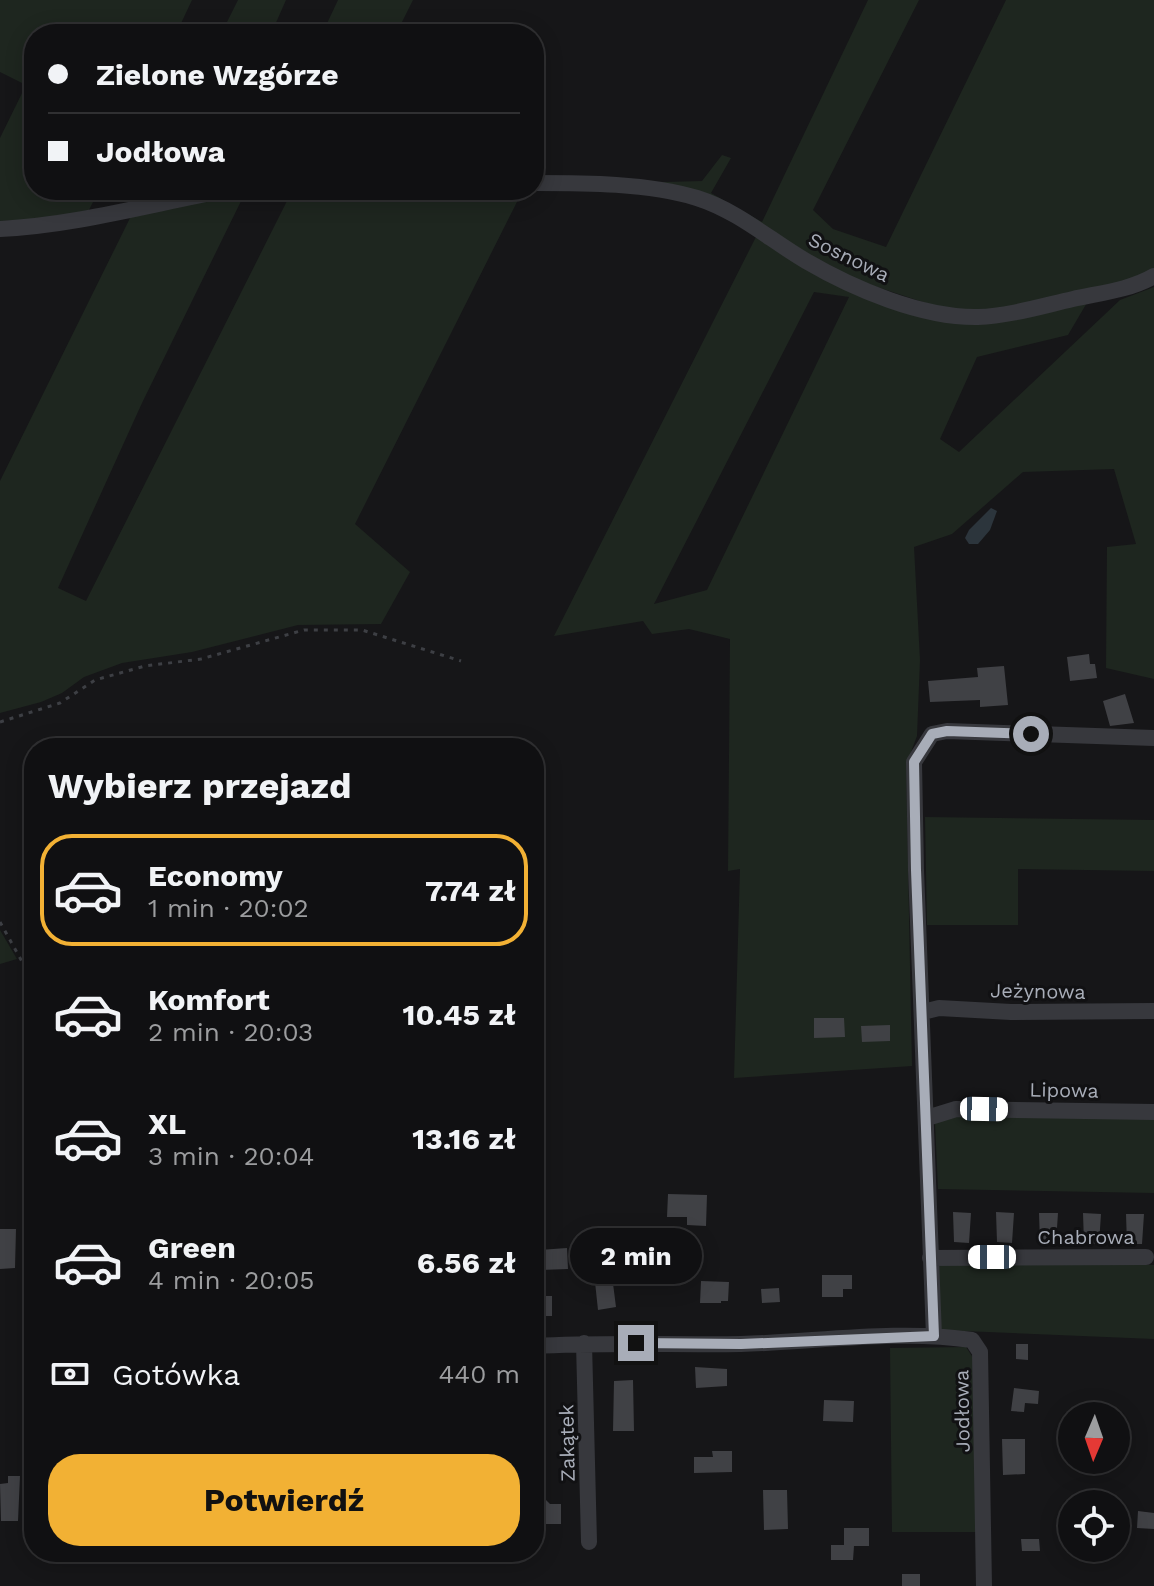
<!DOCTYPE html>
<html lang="pl">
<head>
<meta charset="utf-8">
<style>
  body { margin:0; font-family:"Work Sans",sans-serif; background:#1e1e20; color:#f1f3f6; height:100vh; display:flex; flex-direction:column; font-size:30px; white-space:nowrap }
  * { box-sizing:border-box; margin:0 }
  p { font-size:26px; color:#9c9d9f }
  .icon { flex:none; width:44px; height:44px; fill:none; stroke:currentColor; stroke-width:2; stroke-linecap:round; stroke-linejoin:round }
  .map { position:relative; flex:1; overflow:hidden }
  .panel { position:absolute; left:24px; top:738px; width:520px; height:824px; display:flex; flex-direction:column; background:#101012; border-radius:32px; box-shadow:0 4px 20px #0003,0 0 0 2px #303032 }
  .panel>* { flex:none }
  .guide { position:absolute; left:24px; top:24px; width:520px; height:176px; border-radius:32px; box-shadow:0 4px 20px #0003,0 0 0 2px #303032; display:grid; align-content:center; height:176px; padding:0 24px; background:#101012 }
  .needle { width:52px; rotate:182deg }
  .tools { position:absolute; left:1058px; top:1402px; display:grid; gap:16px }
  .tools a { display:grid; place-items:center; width:72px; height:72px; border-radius:50%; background:#101012; box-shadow:0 4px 20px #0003,0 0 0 2px #303032; font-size:40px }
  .end { position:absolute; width:36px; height:36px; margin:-18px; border:10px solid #a8adb8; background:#111; box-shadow:0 0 0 4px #111 }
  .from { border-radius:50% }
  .bubble { position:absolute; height:56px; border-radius:28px; background:#101012; box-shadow:0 4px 20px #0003,0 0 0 2px #303032; font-size:26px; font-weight:700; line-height:56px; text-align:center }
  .car { position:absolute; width:24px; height:48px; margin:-24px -12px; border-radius:10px; box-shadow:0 0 6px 2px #0007; background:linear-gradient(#fff 24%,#345 0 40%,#fff 0 76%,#345 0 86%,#fff 0) }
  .guide b { display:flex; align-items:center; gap:28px; height:76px; font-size:30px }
  .guide b+b { border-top:2px solid #303032 }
  .guide i { width:20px; height:20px; background:#f1f3f6 }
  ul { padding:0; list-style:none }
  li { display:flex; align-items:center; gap:24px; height:112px; margin:0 16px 12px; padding:0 8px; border:4px solid transparent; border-radius:32px }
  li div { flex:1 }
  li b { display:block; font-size:30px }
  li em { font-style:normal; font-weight:700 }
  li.selected { border-color:#f2b134 }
  li>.icon { width:72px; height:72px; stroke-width:1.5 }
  h2 { padding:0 24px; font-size:36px; line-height:96px }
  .pay { display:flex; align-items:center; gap:20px; height:88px; padding:0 24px; font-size:30px }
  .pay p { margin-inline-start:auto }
  .action { display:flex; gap:16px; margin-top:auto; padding:16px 24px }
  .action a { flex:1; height:92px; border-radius:32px; background:#f2b134; color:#111; font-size:32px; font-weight:700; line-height:92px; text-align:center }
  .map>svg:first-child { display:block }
  .green { fill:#1e261f; fill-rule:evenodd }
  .water { fill:#2c353c }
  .building { fill:#404145 }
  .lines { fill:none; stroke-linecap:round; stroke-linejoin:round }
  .path { stroke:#3d3f44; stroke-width:3; stroke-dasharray:4 6; stroke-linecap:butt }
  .minor { stroke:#37383d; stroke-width:16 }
  .route { stroke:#a8adb8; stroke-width:10 }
  .labels { text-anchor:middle; stroke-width:6; stroke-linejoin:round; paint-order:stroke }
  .street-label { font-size:20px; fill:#a8adb8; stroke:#111113 }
</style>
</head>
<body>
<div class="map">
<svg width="1154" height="1586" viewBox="0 0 1154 1586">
  <rect width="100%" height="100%" fill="#161618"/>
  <path class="green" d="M0,0H192L176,34H34V190H99L89,210L56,219L0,221V138L26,85L0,72Z
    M238,0H286L271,34H221Z
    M338,0H413L396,34H322Z
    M868,0H919L813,210L833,229L886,247L1006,0H1154V268L1137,279L981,313L944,309L868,284L814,261L760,225L647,186L664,182L702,181L722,155L731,158L711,193L762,222Z
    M461,190H523L355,524L410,572L381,624L298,625L192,652L122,663L84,677L62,693L41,702L0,713V481L132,214L244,195L142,403L58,588L86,601L290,195Z
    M758,233L930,316L1088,301L1068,335L977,357L940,439L959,452L1120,300L1154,287V679L1106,668L1107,547L1136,544L1114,469L1023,472L952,534L914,547L920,660L917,736L906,765L912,1066L734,1078L740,869L728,871L730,639L689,629L652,634L643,621L554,636ZM814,292L849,297L707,590L654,604Z
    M925,817L1154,820V871L1018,869V925H927Z
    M0,930L17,959L0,964Z
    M957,1114L1154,1117V1193L938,1189L935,1123Z
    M951,1260L1154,1265V1339L939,1330V1266Z
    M966,1347L977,1364L980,1532H892L890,1348Z"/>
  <path class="water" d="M991,508L997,511L990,530L978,544H969L965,538L969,530Z"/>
  <path class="building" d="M1089,654L1090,664H1095L1097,678L1070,681L1067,657Z
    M1004,666L1008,705L980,707V700L930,702L928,681L978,677L977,668Z
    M1125,694L1134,723L1110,726L1103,701Z
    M814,1018H844L845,1037L814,1038Z
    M890,1025V1041L862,1042L861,1026Z
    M668,1194L707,1195L706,1226L687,1225V1217H667Z
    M953,1212L971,1213L969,1243L954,1242Z
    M996,1212L1014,1213L1012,1243L997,1242Z
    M1039,1213H1058L1056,1243H1040Z
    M1083,1213L1101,1214L1099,1244L1084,1243Z
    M1126,1214H1144L1142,1244H1127Z
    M0,1229H16L15,1268L0,1269Z
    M567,1248L568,1269L540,1270L539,1250Z
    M609,1252L616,1307L598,1310L592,1254Z
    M822,1275H852V1289H843V1297H822Z
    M701,1281L729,1282L728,1301H721V1303H700Z
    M779,1288L780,1302L762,1303L761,1289Z
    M534,1296H552V1316H534Z
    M1016,1344H1028V1360L1016,1359Z
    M695,1367L727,1369V1386L696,1388Z
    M633,1380L634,1431H613L614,1381Z
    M1014,1388L1039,1391L1038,1404L1025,1403L1024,1412L1011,1411Z
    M824,1400L854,1401L853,1422L823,1421Z
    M565,1417H575V1438H565Z
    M1002,1439H1025V1474L1003,1475Z
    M712,1451H732V1472L694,1473V1457H713Z
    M8,1476H20L18,1521H1L0,1484L8,1483Z
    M763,1490H787L788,1529L764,1530Z
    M546,1500L550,1504H561V1524H534L535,1504H542Z
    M1138,1511L1154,1513V1529L1137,1528Z
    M844,1528H869V1546H854L853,1560H831V1545H844Z
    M1021,1539H1039L1040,1551H1022Z
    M902,1574H920V1586H902Z"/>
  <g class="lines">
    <path class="path" d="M0,722L60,703L95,680L145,666L201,659L304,630H362L461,661
      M0,922L34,983"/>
    <path class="minor" d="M534,183C585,183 648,183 697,198C738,211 770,240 806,261C854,289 922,318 978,317C1009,316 1042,306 1073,299C1100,293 1130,290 1154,276
      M0,229C77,225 151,204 227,190
      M923,1012L939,1008L1011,1012L1154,1011
      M927,1118L956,1109L1154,1112
      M930,1258L1146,1257
      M934,1336L916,870L914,762L932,734L947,731L1154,738
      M584,1343L589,1542
      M534,1346C603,1342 672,1345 741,1344C816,1342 898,1329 972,1340L980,1352L984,1586"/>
  </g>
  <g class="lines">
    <path class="route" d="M636,1343L741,1344L934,1336L916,870L914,762L932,734L947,731L1031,734"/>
  </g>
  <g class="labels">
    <g class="street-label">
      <text transform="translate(849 257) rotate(26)" y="7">Sosnowa</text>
      <text transform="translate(1038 991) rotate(1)" y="7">Jeżynowa</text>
      <text transform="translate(1064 1090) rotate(1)" y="7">Lipowa</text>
      <text x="1086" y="1244">Chabrowa</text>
      <text transform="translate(962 1411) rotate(-91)" y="7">Jodłowa</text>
      <text transform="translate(567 1443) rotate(-91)" y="7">Zakątek</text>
    </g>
  </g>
</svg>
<div class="tools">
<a><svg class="needle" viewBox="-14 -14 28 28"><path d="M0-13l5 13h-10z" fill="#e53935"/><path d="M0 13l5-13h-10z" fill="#9c9d9f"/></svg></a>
<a><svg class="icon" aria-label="locate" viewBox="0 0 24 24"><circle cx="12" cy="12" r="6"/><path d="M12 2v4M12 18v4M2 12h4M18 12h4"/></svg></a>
</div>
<i class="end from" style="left:1031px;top:734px"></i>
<i class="end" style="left:636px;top:1343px"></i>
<div class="bubble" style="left:570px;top:1228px;width:132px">2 min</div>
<i class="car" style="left:984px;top:1109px;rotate:91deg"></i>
<i class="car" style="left:992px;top:1257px;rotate:270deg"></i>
<div class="guide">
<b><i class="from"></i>Zielone Wzgórze</b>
<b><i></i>Jodłowa</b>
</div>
<section class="panel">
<h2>Wybierz przejazd</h2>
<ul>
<li class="selected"><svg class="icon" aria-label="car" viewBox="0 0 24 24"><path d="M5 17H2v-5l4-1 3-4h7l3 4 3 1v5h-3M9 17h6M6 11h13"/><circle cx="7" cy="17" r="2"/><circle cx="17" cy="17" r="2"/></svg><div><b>Economy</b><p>1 min · 20:02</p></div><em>7.74 zł</em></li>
<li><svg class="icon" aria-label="car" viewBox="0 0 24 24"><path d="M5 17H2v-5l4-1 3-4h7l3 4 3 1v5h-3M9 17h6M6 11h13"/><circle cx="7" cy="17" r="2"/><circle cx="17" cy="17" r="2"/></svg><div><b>Komfort</b><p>2 min · 20:03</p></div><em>10.45 zł</em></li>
<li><svg class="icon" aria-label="car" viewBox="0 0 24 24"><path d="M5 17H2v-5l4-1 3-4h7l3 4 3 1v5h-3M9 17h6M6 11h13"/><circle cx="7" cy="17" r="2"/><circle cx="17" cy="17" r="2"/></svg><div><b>XL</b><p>3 min · 20:04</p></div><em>13.16 zł</em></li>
<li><svg class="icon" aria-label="car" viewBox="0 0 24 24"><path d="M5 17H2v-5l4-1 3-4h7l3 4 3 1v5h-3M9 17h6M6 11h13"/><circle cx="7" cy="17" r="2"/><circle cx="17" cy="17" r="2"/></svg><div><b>Green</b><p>4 min · 20:05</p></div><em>6.56 zł</em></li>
</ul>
<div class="pay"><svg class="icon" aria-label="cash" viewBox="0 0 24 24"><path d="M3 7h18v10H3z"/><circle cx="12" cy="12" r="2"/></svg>Gotówka<p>440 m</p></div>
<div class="action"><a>Potwierdź</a></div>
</section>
</div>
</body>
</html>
